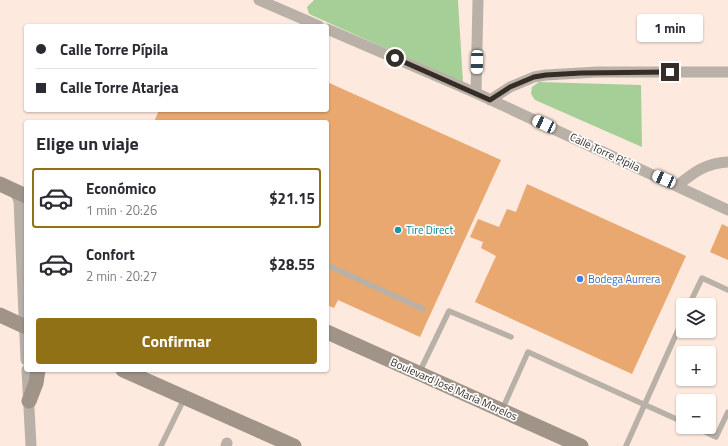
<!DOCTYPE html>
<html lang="es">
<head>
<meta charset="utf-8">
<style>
  body { margin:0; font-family:"Titillium Web",sans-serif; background:#f2f2f3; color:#2b2b33; height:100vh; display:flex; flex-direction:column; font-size:15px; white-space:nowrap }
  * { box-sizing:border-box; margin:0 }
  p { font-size:13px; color:#7c7c81 }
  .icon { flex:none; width:22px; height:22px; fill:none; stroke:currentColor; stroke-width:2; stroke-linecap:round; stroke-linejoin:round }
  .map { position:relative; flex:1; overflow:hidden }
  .side { position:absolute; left:24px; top:120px; width:305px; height:252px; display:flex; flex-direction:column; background:#fff; border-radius:4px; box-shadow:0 1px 3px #0004 }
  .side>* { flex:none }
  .hud { position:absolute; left:24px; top:24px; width:305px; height:88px; border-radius:4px; box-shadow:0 1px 3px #0004; display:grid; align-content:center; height:88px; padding:0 12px; background:#fff }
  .buttons { position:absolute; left:676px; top:298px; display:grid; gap:8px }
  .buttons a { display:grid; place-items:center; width:40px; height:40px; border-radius:4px; background:#fff; box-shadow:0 1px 3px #0004; font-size:20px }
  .end { position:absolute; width:18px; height:18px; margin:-9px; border:5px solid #362d27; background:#fff; box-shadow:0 0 0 2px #fff }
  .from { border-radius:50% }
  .bubble { position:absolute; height:28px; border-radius:4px; background:#fff; box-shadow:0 1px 3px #0004; font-size:13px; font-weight:700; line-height:28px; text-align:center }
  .car { position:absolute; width:12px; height:24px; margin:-12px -6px; border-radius:5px; box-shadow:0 0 3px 1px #0007; background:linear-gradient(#fff 24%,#345 0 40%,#fff 0 76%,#345 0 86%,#fff 0) }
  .hud b { display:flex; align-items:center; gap:14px; height:38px; font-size:15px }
  .hud b+b { border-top:1px solid #e1e1e2 }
  .hud i { width:10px; height:10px; background:#2b2b33 }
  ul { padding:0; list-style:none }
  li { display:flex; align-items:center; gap:12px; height:60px; margin:0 8px 6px; padding:0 4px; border:2px solid transparent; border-radius:4px }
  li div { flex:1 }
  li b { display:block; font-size:15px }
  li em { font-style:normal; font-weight:700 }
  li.active { border-color:#917116 }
  li>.icon { width:36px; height:36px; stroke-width:1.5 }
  h2 { padding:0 12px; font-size:18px; line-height:48px }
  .primary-button { display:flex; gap:8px; margin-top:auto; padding:8px 12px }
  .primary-button a { flex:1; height:46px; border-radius:4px; background:#917116; color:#fff; font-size:16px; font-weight:700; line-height:46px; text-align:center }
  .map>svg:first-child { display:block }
  .green { fill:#a5cf96 }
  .building { fill:#e9a86f }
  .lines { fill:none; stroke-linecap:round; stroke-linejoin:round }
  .lane { stroke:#b9b1a8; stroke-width:5.5 }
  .street { stroke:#b9b1a8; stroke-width:11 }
  .secondary { stroke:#9f9487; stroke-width:15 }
  .route { stroke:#362d27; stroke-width:5 }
  .culture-dot { fill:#0f9aa8; stroke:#fff; stroke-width:1.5 }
  .shop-dot { fill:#3f7fe0; stroke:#fff; stroke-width:1.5 }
  .labels { text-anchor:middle; stroke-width:3.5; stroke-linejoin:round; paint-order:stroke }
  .street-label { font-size:11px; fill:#362d27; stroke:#fff }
  .culture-label { font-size:11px; fill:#0d838f; stroke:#fff; text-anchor:start }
  .shop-label { font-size:11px; fill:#366cbe; stroke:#fff; text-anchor:start }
</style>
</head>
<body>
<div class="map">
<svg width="728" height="446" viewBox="0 0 728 446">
  <rect width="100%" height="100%" fill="#fde9dd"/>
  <path class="green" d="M314,0H458L463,83L309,14L307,7Z
    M539,82L641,85L642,147L535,100L531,94L532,87Z"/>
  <path class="building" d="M327,82L501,160L420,337L338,300L334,308L327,305V122H154L159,110H327Z
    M527,184L686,256L632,374L475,302L496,256L481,248L483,242L470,237L478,219L499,227L507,209L516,212Z
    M722,224L728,227V260L710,252Z"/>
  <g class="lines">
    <path class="lane" d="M327,265L423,309
      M689,305L702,278L728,290
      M419,373L449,311L511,337
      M502,410L528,352L683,422
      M695,427L716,437L728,412
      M161,446L184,399
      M626,446L683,319"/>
    <path class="street" d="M259,0L319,26
      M327,29L476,93L728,210
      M476,93L478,0
      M490,100L510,87L534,77L546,75L597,72H728
      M677,186C694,172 706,163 728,162
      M15,191L19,201L26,360
      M27,370L31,446
      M226,446L227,443"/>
    <path class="secondary" d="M0,184L26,196
      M0,315L26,327
      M327,332L581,446
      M123,370L294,446
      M29,401L36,383L38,370"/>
  </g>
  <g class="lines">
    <path class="route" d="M395,58L490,100L510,87L534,77L546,75L581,73L670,72"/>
  </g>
  <circle class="culture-dot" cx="398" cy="230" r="4"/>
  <circle class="shop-dot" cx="580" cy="279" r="4"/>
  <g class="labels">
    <g class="street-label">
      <text transform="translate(605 152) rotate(25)" y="4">Calle Torre Pípila</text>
      <text transform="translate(454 389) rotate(24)" y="4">Boulevard José María Morelos</text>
    </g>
    <g class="culture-label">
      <text x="406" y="234">Tire Direct</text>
    </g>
    <g class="shop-label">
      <text x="588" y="283">Bodega Aurrera</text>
    </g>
  </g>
</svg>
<div class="buttons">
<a><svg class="icon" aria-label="layers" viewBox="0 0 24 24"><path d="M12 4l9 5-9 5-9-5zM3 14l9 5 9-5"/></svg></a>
<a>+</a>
<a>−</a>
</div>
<i class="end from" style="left:395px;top:58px"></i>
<i class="end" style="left:670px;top:72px"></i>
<div class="bubble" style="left:637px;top:14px;width:66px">1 min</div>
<i class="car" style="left:477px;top:62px;rotate:181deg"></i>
<i class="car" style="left:544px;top:124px;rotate:295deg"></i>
<i class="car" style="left:664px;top:179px;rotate:294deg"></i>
<div class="hud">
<b><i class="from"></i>Calle Torre Pípila</b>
<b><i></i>Calle Torre Atarjea</b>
</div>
<section class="side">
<h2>Elige un viaje</h2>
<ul>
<li class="active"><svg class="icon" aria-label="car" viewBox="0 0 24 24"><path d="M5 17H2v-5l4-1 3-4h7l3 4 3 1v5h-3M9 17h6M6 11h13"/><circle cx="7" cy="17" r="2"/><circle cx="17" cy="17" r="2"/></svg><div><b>Económico</b><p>1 min · 20:26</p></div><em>$21.15</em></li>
<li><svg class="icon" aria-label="car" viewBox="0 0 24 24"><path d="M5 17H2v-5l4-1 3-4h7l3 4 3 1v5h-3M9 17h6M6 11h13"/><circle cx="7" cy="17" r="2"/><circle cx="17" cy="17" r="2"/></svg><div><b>Confort</b><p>2 min · 20:27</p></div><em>$28.55</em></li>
</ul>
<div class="primary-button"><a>Confirmar</a></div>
</section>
</div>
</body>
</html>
